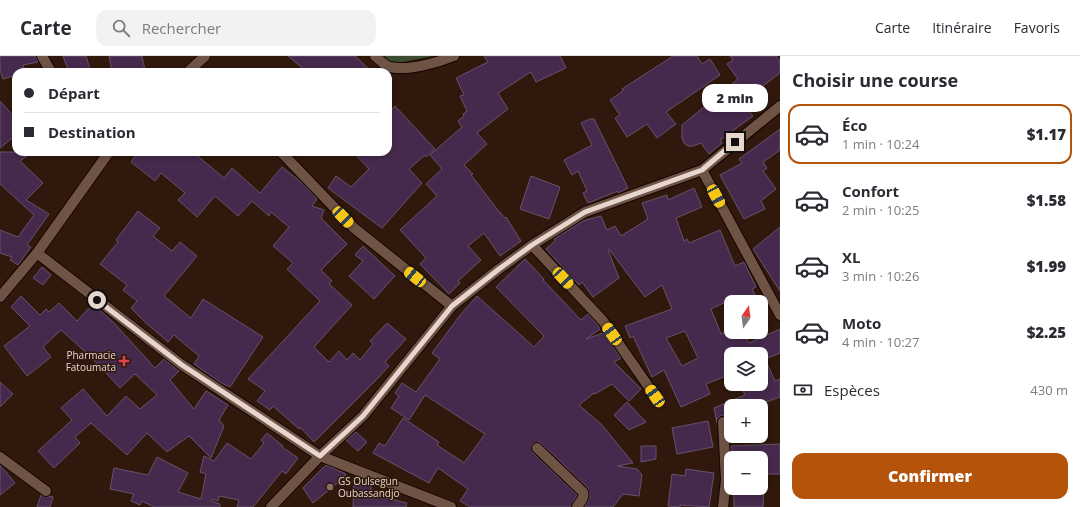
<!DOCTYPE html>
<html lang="fr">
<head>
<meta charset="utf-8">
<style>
  body { margin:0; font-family:"Open Sans",sans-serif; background:#f2f2f3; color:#2b2b33; height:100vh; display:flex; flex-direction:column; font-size:15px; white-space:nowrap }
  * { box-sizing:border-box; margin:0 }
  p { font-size:13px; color:#7c7c81 }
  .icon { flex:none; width:22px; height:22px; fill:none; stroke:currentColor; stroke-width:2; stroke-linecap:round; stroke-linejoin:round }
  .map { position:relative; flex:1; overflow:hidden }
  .details { display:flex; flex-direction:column; background:#fff; width:300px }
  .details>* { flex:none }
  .hud { position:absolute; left:12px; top:12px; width:380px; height:88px; border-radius:12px; box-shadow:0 2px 6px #0003; display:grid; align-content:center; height:88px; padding:0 12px; background:#fff }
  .needle { width:26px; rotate:14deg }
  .fabs { position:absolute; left:724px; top:239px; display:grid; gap:8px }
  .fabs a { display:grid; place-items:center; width:44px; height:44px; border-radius:8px; background:#fff; box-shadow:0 2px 6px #0003; font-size:20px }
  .end { position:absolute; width:18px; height:18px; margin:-9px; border:5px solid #e6d6ce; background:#111; box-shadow:0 0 0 2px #111 }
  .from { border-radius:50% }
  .bubble { position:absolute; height:28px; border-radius:12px; background:#fff; box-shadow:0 2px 6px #0003; font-size:13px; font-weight:800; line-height:28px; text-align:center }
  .car { position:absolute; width:12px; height:24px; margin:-12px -6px; border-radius:5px; box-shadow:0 0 3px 1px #0007; background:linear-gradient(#f5c518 24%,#345 0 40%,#f5c518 0 76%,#345 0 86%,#f5c518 0) }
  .hud b { display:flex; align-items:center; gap:14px; height:38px; font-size:15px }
  .hud b+b { border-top:1px solid #e1e1e2 }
  .hud i { width:10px; height:10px; background:#2b2b33 }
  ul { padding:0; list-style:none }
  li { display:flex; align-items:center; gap:12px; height:60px; margin:0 8px 6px; padding:0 4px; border:2px solid transparent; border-radius:12px }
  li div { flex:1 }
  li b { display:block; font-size:15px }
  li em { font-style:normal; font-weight:800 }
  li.current { border-color:#b45309 }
  li>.icon { width:36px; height:36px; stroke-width:1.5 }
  h2 { padding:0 12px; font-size:18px; line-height:48px }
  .pay { display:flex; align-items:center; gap:10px; height:44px; padding:0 12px; font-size:15px }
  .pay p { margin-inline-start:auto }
  .cta { display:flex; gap:8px; margin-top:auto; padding:8px 12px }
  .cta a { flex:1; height:46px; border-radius:12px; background:#b45309; color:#fff; font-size:16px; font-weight:800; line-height:46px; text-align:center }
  header { display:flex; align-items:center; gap:24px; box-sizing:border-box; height:56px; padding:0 20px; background:#fff; border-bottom:1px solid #e1e1e2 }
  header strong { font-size:19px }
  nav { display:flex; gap:22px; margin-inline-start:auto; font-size:14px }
  .search { width:280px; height:36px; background:#f2f2f3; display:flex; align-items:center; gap:10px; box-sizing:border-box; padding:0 14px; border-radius:12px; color:#7c7c81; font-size:15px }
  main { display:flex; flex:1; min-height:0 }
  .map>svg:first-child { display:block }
  .green { fill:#3d4d33 }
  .building { fill:#462a4d; stroke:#65536a; fill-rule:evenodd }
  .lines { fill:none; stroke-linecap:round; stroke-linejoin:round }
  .street-casing { stroke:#170400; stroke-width:12 }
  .street { stroke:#6f5446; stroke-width:10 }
  .route { stroke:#e6d6ce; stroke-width:5 }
  .health-dot { fill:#e0444e; stroke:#30190c; stroke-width:1.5 }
  .education-dot { fill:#8d6e63; stroke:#30190c; stroke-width:1.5 }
  .labels { text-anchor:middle; stroke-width:3; stroke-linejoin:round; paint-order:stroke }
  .poi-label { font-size:10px; fill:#e6d6ce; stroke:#30190c; text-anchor:end }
</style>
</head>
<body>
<header>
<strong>Carte</strong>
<div class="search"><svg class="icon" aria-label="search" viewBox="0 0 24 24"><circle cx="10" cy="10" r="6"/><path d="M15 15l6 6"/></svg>Rechercher</div>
<nav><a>Carte</a><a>Itinéraire</a><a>Favoris</a></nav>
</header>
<main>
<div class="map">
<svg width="780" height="451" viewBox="0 0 780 451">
  <rect width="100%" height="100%" fill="#30190c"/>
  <path class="green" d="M383,0H432L394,8Z"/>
  <path class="building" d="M0,0H36L38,6L23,9L25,16H16V19L3,23L0,14Z
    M63,0H86L90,13L80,16H69Z
    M109,0H142L145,14L135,16H112Z
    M288,0H355L372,16H307Z
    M484,0H560L566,12L536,26L531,16L498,37L508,53L477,77L487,88L464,109L473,118L471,119L497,153L505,162L506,161L521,185L500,200L484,177L468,190L481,204L458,225L460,227L449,238L420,208L426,202L400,174L437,140L426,128L442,113L430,99L462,71L458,65L464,60L463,58L467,55L460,40L464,39L456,22L488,6Z
    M673,0H697L702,8L710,3L720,19L666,56L676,68L657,82L647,68L627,81L615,62L620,59L610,44L623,35L622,33Z
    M730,0H776L780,5V17L742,46L753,60L720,84L722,87L709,98L701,87L693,90H688L684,87L682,82V69L738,23L727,8L733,4Z
    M0,45L16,63V79L0,92Z
    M395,50L435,93L426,101L425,99L409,113L422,127L382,172L328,132L336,120L351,131L369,113L353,96H388V57Z
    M590,63H594L628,132L618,137V135L588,147L583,137L587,135L578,115L572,119L564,104L592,89L581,67Z
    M780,73V94L763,106L767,112L763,115L776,133L761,145L765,153L744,163L720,119L742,107L739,103Z
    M0,96H32L20,105L43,127L26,144L49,158L27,189L31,191L18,209L10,204L12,201L0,197V174L18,181L34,159L0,128Z
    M138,96H193L224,122L232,112L260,137L282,111L302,127L317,143L312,150L324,154L321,162L347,188L321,214L332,225L329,228L352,249L314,291L329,306L339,295L347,304L353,297L360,304L373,288L370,285L387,267L406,283L385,306L389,310L379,321L314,386L300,371L299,373L273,350L270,354L257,345L265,335L248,323L320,245L287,213L293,207L273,190L289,171L271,156L269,160L252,145L238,160L215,140L197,161L178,144L185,137L161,117L155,125L131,106Z
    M531,120L560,131L549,163L520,153Z
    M694,132L702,151L676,162L684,185L687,183L689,187L720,174L735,210L744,206L756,231L752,233L759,246H734L732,243L711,253L721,278L731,272V276H743L749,287L780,273V297L765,303L775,325L780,323V341L755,350H731V360L728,362L723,360H720L717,363V367L714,352L745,339L740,328H761V298H731V318L706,328L710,338L681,351L664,314L652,321L633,280L630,282L625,270L672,253L662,229L645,241L609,193L608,194L619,222L593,241L582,226L579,229L546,193L555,185L554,183L583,165L601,160L607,174L615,170L621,180L648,163L642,147L667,139L668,144ZM685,275L698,302L682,310L666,282Z
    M138,155L160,172L153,180L172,195L180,186L197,200L164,240L191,262L203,243L263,281L230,331L221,327L194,308L199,300L174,279L168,286L145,266L131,252L137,245L123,234L127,229L100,208L118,186L116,184Z
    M780,171V235L753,193Z
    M363,190L395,220L374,243L349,220L363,205L355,199Z
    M525,203L544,223L543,224L581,264L588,258L598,269L600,273L586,283L603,277L621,302L614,306L641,333L629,345L612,328L595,338L594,337L579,349L602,369L633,407L617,410L637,413L642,419L639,440L623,438L613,451H585L590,441L588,432L541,387L538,386L532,388L531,391L532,396L577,439L571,451H470L460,445L468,433L438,412L429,427L373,397L379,387L385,390L403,362L439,386L437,389L464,407L485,378L425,339L409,364L391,352L399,340L395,337L402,327L416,336L440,303L432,297L461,258L477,240L534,291L544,280L496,231Z
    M42,211L51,219L43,229L33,222Z
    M21,240L40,259L46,253L49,256L59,247L77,265L93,248L114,267L155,312L164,303L179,315L170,324L194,353L206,335L228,349L219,364L224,370L211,402L189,380L167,396L147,377L127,399L91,367L75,381L80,387L54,412L38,395L72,364L61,352L83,333L107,360L126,340L140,353L157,339L135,318L120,332L90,300L61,274L43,291L51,301L27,320L4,290L30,270L11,251Z
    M0,326L13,338L0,351Z
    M627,346L646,366L629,374L614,359Z
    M708,365L713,391L677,398L672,372Z
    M356,376L367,386L358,395L346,384Z
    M267,377L283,390L282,391L298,402L286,418L282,415L253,451H237L239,444L219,440L218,445L212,443L211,445L220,448V451H154L142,445L140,449L131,445L134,438L110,433L114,412L148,419L157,401L188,417L178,436L201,443L206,418L200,416L204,400L214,405L227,387L251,403L264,387L261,384Z
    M780,388V418H761V402H731V390Z
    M641,390H656V403L641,406Z
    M0,409L15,427L0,439Z
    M326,409L346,418L340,425L313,447L303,432Z
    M686,413L714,417L709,451L680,449V451L668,450L672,418L685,420Z
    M354,429H371V438L407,447L406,451H353Z
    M734,433L764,434L763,451H734Z
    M41,439L45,441L50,440L53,441L50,451H37Z"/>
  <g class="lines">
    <defs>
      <path id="street" d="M42,0L51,16
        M375,0C379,3 385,10 390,11C408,15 437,7 454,0
        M188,16L205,0
        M281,96L354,172L452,250
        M702,114L780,259
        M532,189L603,265L655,340
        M37,197L182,309L320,400L451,451
        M0,241L37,197L109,96
        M537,392L583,436C585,442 580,446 577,451
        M0,401L46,435
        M271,451L320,400L363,360L452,250L499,213L532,189L585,156L702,114L780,50
        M723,451L726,424L723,366"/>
    </defs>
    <use href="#street" class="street-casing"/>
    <use href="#street" class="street"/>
  </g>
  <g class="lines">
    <path class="route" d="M97,244L182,309L320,400L363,360L452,250L499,213L532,189L585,156L702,114L735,86"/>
  </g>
  <path class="health-dot" d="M122 299h4v4h4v4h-4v4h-4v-4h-4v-4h4z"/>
  <circle class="education-dot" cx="330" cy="431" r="4"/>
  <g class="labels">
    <g class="poi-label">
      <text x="116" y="303">Pharmacie<tspan x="116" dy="12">Fatoumata</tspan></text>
      <text x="338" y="429" text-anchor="start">GS Oulsegun<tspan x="338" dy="12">Oubassandjo</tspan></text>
    </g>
  </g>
</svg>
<div class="fabs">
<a><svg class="needle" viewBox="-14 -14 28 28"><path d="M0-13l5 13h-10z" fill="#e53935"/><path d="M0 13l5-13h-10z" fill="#7c7c81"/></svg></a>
<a><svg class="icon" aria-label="layers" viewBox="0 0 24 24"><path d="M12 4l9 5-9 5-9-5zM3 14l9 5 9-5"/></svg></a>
<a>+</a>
<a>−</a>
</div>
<i class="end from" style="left:97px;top:244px"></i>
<i class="end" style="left:735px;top:86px"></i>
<div class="bubble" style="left:702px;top:28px;width:66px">2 min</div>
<i class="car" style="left:716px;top:140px;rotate:152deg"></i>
<i class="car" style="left:343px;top:161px;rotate:136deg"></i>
<i class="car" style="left:415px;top:221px;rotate:309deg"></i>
<i class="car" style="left:563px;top:222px;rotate:137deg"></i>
<i class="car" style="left:612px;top:278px;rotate:325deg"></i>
<i class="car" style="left:655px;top:340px;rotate:325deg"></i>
<div class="hud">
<b><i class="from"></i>Départ</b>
<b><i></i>Destination</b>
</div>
</div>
<section class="details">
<h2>Choisir une course</h2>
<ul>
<li class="current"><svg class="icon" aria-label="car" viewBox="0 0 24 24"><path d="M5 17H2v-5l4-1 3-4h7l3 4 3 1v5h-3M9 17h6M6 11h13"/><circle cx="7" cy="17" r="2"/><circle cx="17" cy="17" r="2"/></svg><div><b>Éco</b><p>1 min · 10:24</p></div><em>$1.17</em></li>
<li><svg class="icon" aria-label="car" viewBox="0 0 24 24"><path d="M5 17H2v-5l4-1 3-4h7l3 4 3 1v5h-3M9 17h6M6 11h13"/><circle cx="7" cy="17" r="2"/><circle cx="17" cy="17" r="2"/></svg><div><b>Confort</b><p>2 min · 10:25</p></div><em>$1.58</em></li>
<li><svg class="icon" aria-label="car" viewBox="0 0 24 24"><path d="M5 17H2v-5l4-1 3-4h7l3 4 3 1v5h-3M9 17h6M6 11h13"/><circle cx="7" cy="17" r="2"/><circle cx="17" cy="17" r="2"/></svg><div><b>XL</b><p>3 min · 10:26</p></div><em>$1.99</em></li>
<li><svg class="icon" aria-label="car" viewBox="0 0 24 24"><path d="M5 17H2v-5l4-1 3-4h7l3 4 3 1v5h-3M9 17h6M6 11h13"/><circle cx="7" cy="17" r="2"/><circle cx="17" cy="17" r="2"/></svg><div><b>Moto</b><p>4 min · 10:27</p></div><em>$2.25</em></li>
</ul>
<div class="pay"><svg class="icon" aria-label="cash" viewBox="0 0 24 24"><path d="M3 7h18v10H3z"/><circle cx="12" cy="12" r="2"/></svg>Espèces<p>430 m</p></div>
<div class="cta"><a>Confirmer</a></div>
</section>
</main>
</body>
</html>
